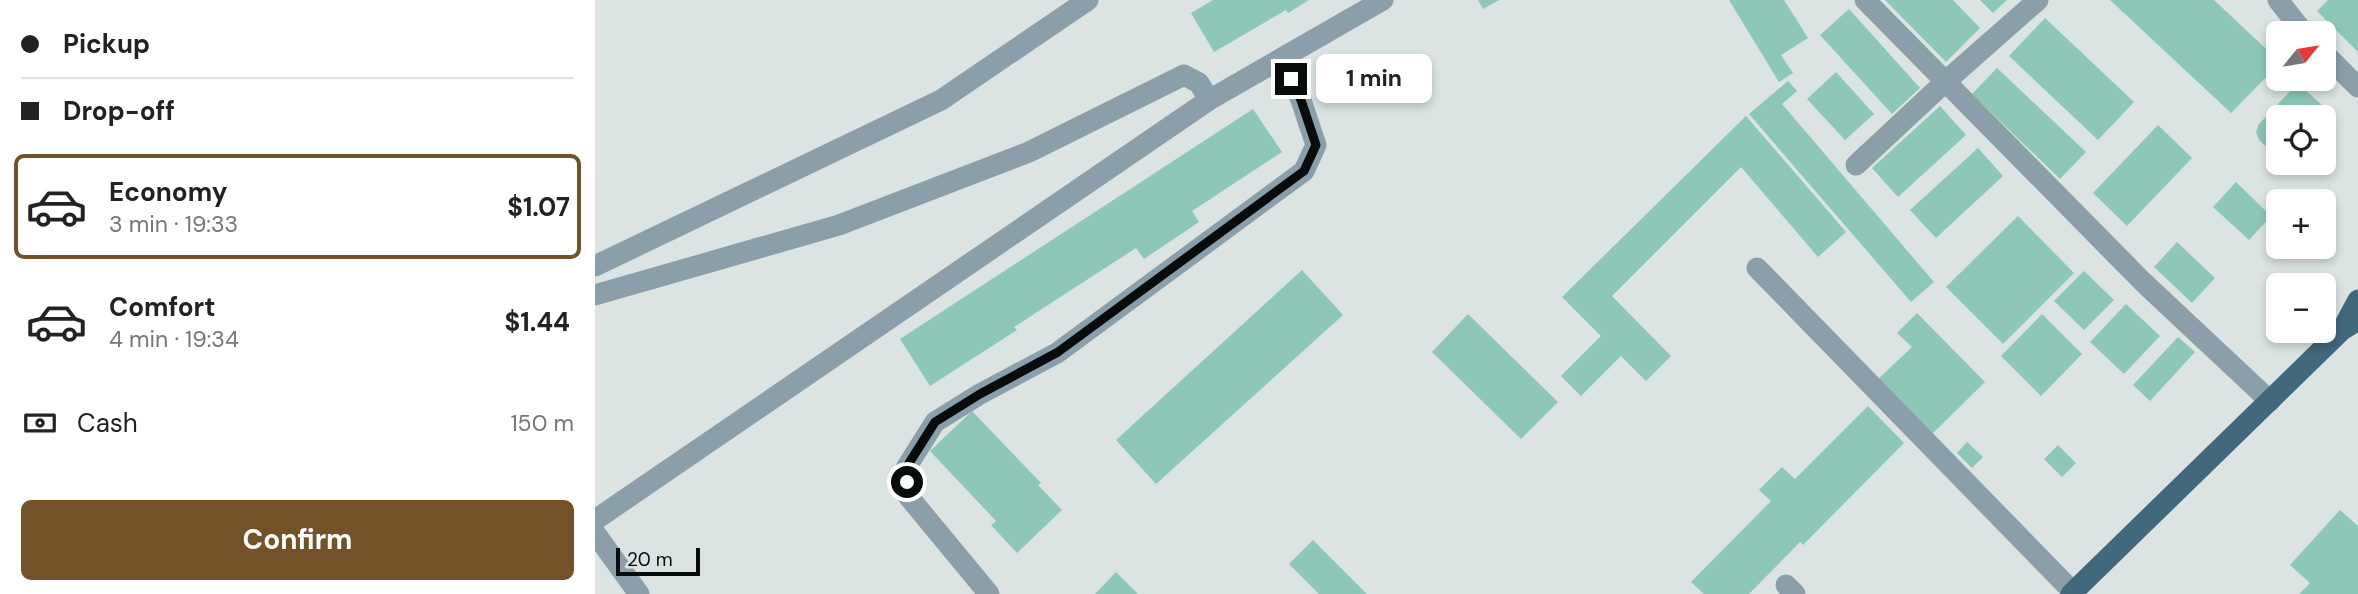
<!DOCTYPE html>
<html lang="en">
<head>
<meta charset="utf-8">
<style>
  body { margin:0; font-family:"DM Sans",sans-serif; background:#f2f2f2; color:#222; height:100vh; display:flex; flex-direction:column; font-size:26px; white-space:nowrap }
  * { box-sizing:border-box; margin:0 }
  p { font-size:23px; color:#767676 }
  .icon { flex:none; width:38px; height:38px; fill:none; stroke:currentColor; stroke-width:2; stroke-linecap:round; stroke-linejoin:round }
  .map { position:relative; flex:1; overflow:hidden }
  .details { display:flex; flex-direction:column; background:#fff; width:595px }
  .details>* { flex:none }
  .top-card { display:grid; align-content:center; height:154px; padding:0 21px; background:#fff }
  .needle { width:46px; rotate:60deg }
  .fabs { position:absolute; left:1671px; top:21px; display:grid; gap:14px }
  .fabs a { display:grid; place-items:center; width:70px; height:70px; border-radius:10px; background:#fff; box-shadow:0 4px 10px #0003; font-size:35px }
  .scale { position:absolute; left:21px; bottom:18px; width:84px; box-sizing:border-box; padding-left:7px; border:4px solid #090c0c; border-top:0; font-size:19px; line-height:24px; white-space:nowrap; color:#090c0c; -webkit-text-stroke:5px #dbe3e3; paint-order:stroke }
  .end { position:absolute; width:32px; height:32px; margin:-16px; border:9px solid #090c0c; background:#fff; box-shadow:0 0 0 4px #fff }
  .from { border-radius:50% }
  .bubble { position:absolute; height:49px; border-radius:10px; background:#fff; box-shadow:0 4px 10px #0003; font-size:23px; font-weight:700; line-height:49px; text-align:center }
  .top-card b { display:flex; align-items:center; gap:24px; height:66px; font-size:26px }
  .top-card b+b { border-top:2px solid #e0e0e0 }
  .top-card i { width:18px; height:18px; background:#222 }
  ul { padding:0; list-style:none }
  li { display:flex; align-items:center; gap:21px; height:105px; margin:0 14px 10px; padding:0 7px; border:4px solid transparent; border-radius:10px }
  li div { flex:1 }
  li b { display:block; font-size:26px }
  li em { font-style:normal; font-weight:700 }
  li.current { border-color:#735129 }
  li>.icon { width:63px; height:63px; stroke-width:1.5 }
  .pay { display:flex; align-items:center; gap:18px; height:77px; padding:0 21px; font-size:26px }
  .pay p { margin-inline-start:auto }
  .primary-button { display:flex; gap:14px; margin-top:auto; padding:14px 21px }
  .primary-button a { flex:1; height:80px; border-radius:10px; background:#735129; color:#fff; font-size:28px; font-weight:700; line-height:80px; text-align:center }
  main { display:flex; flex:1; min-height:0 }
  .map>svg:first-child { display:block }
  .building { fill:#8dc7b8 }
  .lines { fill:none; stroke-linecap:round; stroke-linejoin:round }
  .minor { stroke:#8a9faa; stroke-width:21 }
  .major { stroke:#41687b; stroke-width:21 }
  .route { stroke:#090c0c; stroke-width:9 }
</style>
</head>
<body>
<main>
<section class="details">
<div class="top-card">
<b><i class="from"></i>Pickup</b>
<b><i></i>Drop-off</b>
</div>
<ul>
<li class="current"><svg class="icon" aria-label="car" viewBox="0 0 24 24"><path d="M5 17H2v-5l4-1 3-4h7l3 4 3 1v5h-3M9 17h6M6 11h13"/><circle cx="7" cy="17" r="2"/><circle cx="17" cy="17" r="2"/></svg><div><b>Economy</b><p>3 min · 19:33</p></div><em>$1.07</em></li>
<li><svg class="icon" aria-label="car" viewBox="0 0 24 24"><path d="M5 17H2v-5l4-1 3-4h7l3 4 3 1v5h-3M9 17h6M6 11h13"/><circle cx="7" cy="17" r="2"/><circle cx="17" cy="17" r="2"/></svg><div><b>Comfort</b><p>4 min · 19:34</p></div><em>$1.44</em></li>
</ul>
<div class="pay"><svg class="icon" aria-label="cash" viewBox="0 0 24 24"><path d="M3 7h18v10H3z"/><circle cx="12" cy="12" r="2"/></svg>Cash<p>150 m</p></div>
<div class="primary-button"><a>Confirm</a></div>
</section>
<div class="map">
<svg width="1763" height="594" viewBox="0 0 1763 594">
  <rect width="100%" height="100%" fill="#dbe3e3"/>
  <path class="building" d="M618,0H714L693,13L691,10L619,52L596,13Z
    M883,0H904L888,9Z
    M1134,0H1189L1213,38L1186,55L1198,73L1184,82Z
    M1290,0H1358L1385,28L1351,62Z
    M1385,0H1412L1398,13Z
    M1515,0H1619L1684,61V64L1636,113Z
    M1733,0H1763V52L1722,11Z
    M1254,9L1325,88L1297,114L1225,35Z
    M1450,18L1539,102L1503,140L1414,56Z
    M1402,68L1491,152L1465,179L1377,94Z
    M1241,72L1279,114L1250,140L1212,99Z
    M1193,81L1202,91L1187,104L1339,282L1316,302L1154,114Z
    M1703,83L1730,108L1721,117H1684V159L1664,140L1661,132L1664,124Z
    M1345,106L1371,135L1303,197L1277,168Z
    M658,109L687,152L597,211L604,222L549,259L541,248L419,327L422,330L335,386L305,339Z
    M1151,116L1251,232L1223,257L1146,167L1017,296L1076,356L1051,381L1026,356L986,396L966,376L1006,336L967,297Z
    M1563,125L1597,158L1532,226L1498,193Z
    M1383,148L1408,176L1341,238L1315,210Z
    M1641,182L1676,216L1654,240L1618,207Z
    M1423,216L1479,273L1408,344L1351,287Z
    M1582,242L1620,278L1597,303L1559,267Z
    M707,270L748,315L561,484L521,440Z
    M1489,271L1519,300L1489,330L1459,301Z
    M1531,304L1565,336L1529,374L1495,342Z
    M1322,313L1390,382L1334,437L1280,382L1317,347L1302,333Z
    M873,314L963,402L926,439L837,352Z
    M1447,314L1487,354L1446,396L1406,356Z
    M1583,337L1600,352L1555,401L1538,385Z
    M1273,406L1309,443L1208,545L1205,542L1154,594H1109L1096,582L1176,501L1164,490L1187,467L1200,479Z
    M377,411L446,483L443,485L467,510L422,553L396,525L401,521L335,451Z
    M1372,442L1388,457L1377,468L1362,453Z
    M1463,445L1481,463L1467,477L1449,459Z
    M1745,510L1763,526V594H1704L1715,583L1695,565Z
    M718,540L772,594H724L694,564Z
    M521,572L543,594H500Z"/>
  <g class="lines">
    <path class="minor" d="M1270,0L1548,282L1675,401
      M1683,0L1709,33
      M1729,53L1763,87
      M1261,165L1350,82L1443,0
      M0,266L346,100L493,0
      M1162,268L1478,592
      M0,295L244,225L434,152L589,75L604,83L614,100
      M0,520L614,100L788,0
      M0,533L44,594
      M1191,585L1200,594
      M394,594L313,496L311,468L340,422L385,394L462,353L709,171L721,145L706,100L687,58"/>
    <path class="major" d="M1747,330L1763,300
      M1476,594L1747,330L1763,320"/>
  </g>
  <g class="lines">
    <path class="route" d="M312,482L311,468L340,422L385,394L463,352L709,171L721,145L706,100L696,79"/>
  </g>
</svg>
<div class="fabs">
<a><svg class="needle" viewBox="-14 -14 28 28"><path d="M0-13l5 13h-10z" fill="#e53935"/><path d="M0 13l5-13h-10z" fill="#767676"/></svg></a>
<a><svg class="icon" aria-label="locate" viewBox="0 0 24 24"><circle cx="12" cy="12" r="6"/><path d="M12 2v4M12 18v4M2 12h4M18 12h4"/></svg></a>
<a>+</a>
<a>−</a>
</div>
<div class="scale">20 m</div>
<i class="end from" style="left:312px;top:482px"></i>
<i class="end" style="left:696px;top:79px"></i>
<div class="bubble" style="left:721px;top:54px;width:116px">1 min</div>
</div>
</main>
</body>
</html>
